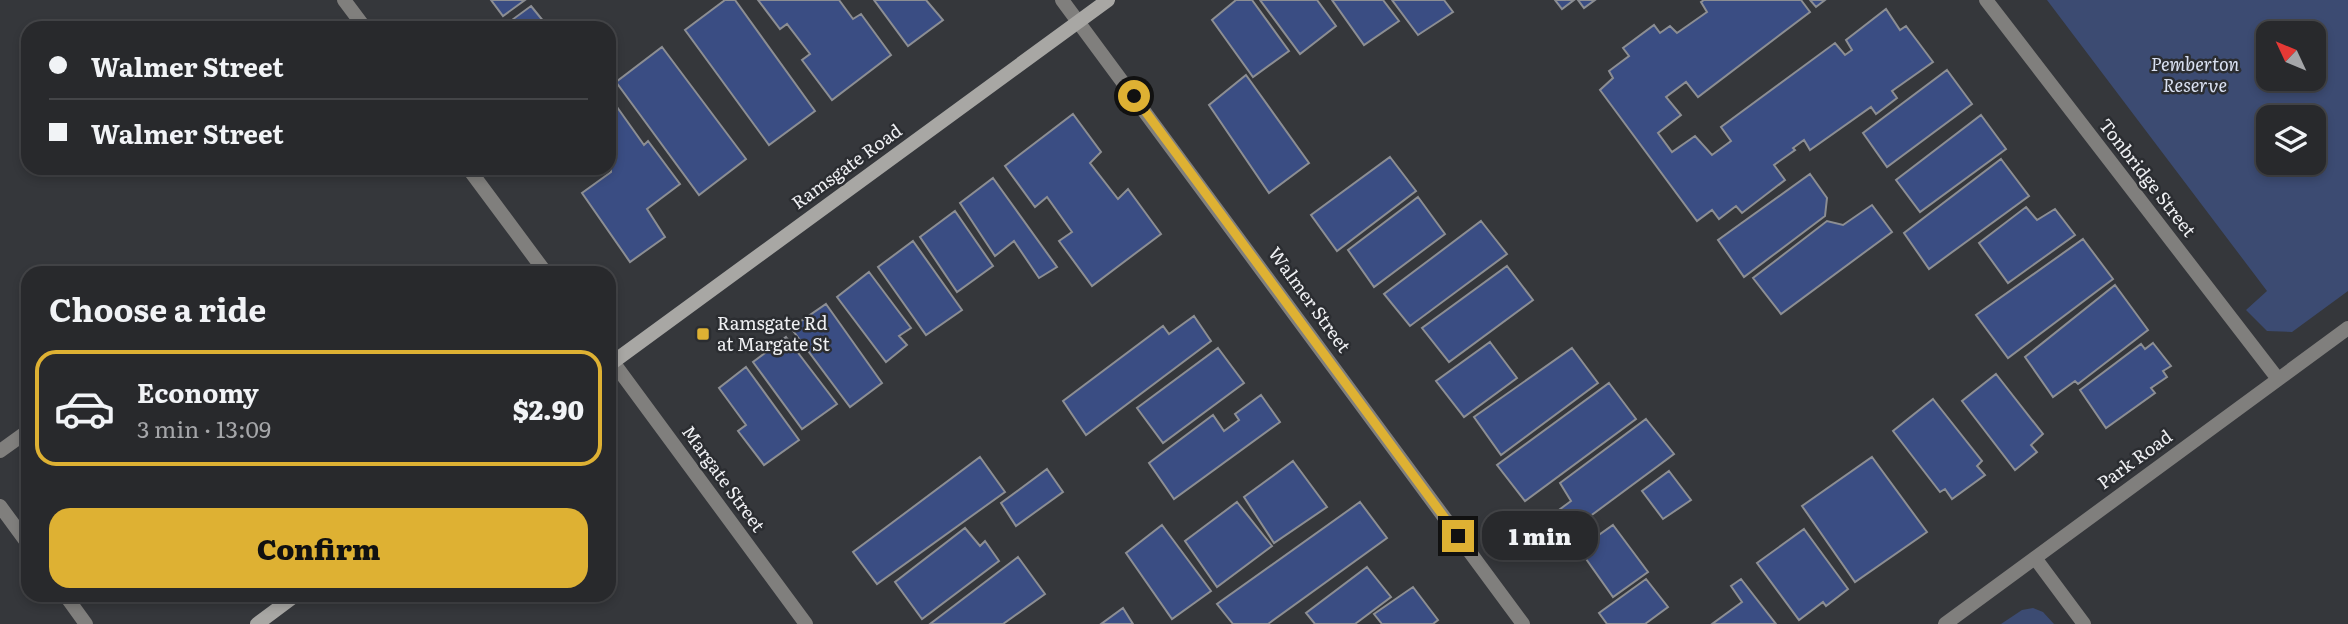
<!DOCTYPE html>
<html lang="en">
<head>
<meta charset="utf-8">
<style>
  body { margin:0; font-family:Literata,serif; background:#303134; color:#f1f3f6; height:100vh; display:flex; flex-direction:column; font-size:26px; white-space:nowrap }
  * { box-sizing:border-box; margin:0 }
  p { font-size:23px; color:#a5a6a9 }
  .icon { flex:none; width:38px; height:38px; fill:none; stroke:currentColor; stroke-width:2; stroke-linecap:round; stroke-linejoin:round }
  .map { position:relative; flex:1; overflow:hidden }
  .panel { position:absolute; left:21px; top:266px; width:595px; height:336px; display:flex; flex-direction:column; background:#28292c; border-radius:21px; box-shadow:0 4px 10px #0003,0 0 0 2px #444548 }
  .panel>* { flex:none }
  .guide { position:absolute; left:21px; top:21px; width:595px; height:154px; border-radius:21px; box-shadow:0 4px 10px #0003,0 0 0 2px #444548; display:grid; align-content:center; height:154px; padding:0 28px; background:#28292c }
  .needle { width:46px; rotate:314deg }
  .tools { position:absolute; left:2256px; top:21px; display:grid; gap:14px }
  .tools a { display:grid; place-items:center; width:70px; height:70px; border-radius:14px; background:#28292c; box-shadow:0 4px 10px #0003,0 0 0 2px #444548; font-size:35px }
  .end { position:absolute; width:32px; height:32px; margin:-16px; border:9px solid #deb133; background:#111; box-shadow:0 0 0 4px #111 }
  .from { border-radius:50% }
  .bubble { position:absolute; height:49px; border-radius:21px; background:#28292c; box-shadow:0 4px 10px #0003,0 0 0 2px #444548; font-size:23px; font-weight:800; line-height:49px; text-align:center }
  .guide b { display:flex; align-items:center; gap:24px; height:66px; font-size:26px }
  .guide b+b { border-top:2px solid #444548 }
  .guide i { width:18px; height:18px; background:#f1f3f6 }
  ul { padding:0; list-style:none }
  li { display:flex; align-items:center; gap:21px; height:116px; margin:0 14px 10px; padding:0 14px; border:4px solid transparent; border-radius:21px }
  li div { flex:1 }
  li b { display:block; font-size:26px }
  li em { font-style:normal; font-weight:800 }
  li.current { border-color:#deb133 }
  li>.icon { width:63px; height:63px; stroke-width:1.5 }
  h2 { padding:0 28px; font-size:32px; line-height:84px }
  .cta { display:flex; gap:14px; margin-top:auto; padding:14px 28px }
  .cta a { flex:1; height:80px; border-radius:21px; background:#deb133; color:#111; font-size:28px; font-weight:800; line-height:80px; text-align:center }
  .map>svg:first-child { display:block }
  .green { fill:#3c4b72; fill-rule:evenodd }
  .building { fill:#3a4d83; stroke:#8c8e93; stroke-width:2 }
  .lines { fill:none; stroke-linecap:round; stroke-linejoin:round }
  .minor { stroke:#807f7d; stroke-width:14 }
  .tertiary { stroke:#807f7d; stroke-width:14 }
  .secondary { stroke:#a8a7a4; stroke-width:14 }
  .route { stroke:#deb133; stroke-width:9 }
  .poi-dot { fill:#deb133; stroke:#2b2d31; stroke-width:2.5 }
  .labels { text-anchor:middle; stroke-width:5; stroke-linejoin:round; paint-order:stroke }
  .park-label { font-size:18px; font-style:italic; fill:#dae1f2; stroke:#2b2d31 }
  .street-label { font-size:18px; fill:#eff0f3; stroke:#2b2d31 }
  .poi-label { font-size:18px; fill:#eff0f3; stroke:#2b2d31; text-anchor:start }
</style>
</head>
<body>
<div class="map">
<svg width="2348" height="624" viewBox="0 0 2348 624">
  <rect width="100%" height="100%" fill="#35373b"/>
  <path class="green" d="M2047,0H2348V291L2292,332L2267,331L2246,310L2267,291ZM2268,33H2314V79H2268ZM2268,117H2314V163H2268Z
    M2033,608L2043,612L2054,624H2001L2022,610Z"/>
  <path class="building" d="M491,0H525L503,16Z
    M725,0H735L815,111L769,145L685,30Z
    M758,0H839L853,19L861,14L891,55L832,100L802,60L810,54L787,24L780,29Z
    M874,0H926L943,20L908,46Z
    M1236,0H1252L1289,51L1253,77L1212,20Z
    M1260,0H1317L1336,26L1300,54Z
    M1332,0H1383L1399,21L1364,45Z
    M1392,0H1444L1453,12L1418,35Z
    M1555,0H1574L1562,9Z
    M1578,0H1595L1584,8Z
    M1704,0H1801L1810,12L1698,97L1686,82L1666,97L1681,115L1658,133L1672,152L1695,136L1712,155L1731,141L1721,127L1835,43L1845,55L1852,50L1846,40L1886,9L1900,30L1906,26L1933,62L1892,91L1897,98L1876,114L1871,107L1810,150L1804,140L1793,148L1795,150L1774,165L1785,180L1742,213L1736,206L1719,219L1712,210L1697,221L1600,90L1613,78L1609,71L1629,56L1623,48L1654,25L1660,33L1670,26L1677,33L1707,12L1701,2Z
    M1810,0H1825L1816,7Z
    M531,6L549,28H501Z
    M662,47L746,159L699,195L616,82Z
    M1947,70L1972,104L1887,167L1863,133Z
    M1246,75L1309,163L1269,193L1209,105Z
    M617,107L644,145L648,141L680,184L647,209L665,237L630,262L582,193L611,172L609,113Z
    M1073,114L1101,152L1090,163L1118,199L1128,189L1161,234L1092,286L1059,241L1072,232L1047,197L1035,207L1005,166Z
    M1981,115L2006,149L1920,212L1896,180Z
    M1390,157L1416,191L1337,251L1311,215Z
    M2001,159L2029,196L1929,269L1904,233Z
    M1810,174L1827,198L1825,216L1744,277L1718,240Z
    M993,178L1057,267L1039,278L1014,241L995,256L960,203Z
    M1418,197L1445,234L1374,287L1348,250Z
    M1872,205L1892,232L1781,314L1753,278L1827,221L1843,225Z
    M2026,207L2037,220L2055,209L2075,235L2008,283L1979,243Z
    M955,211L993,266L957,292L920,237Z
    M1481,221L1507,254L1410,326L1384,294Z
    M2083,239L2113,279L2008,358L1976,315Z
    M913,241L962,310L926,335L878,267Z
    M1507,266L1533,300L1449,362L1422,328Z
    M869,272L911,328L899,336L907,345L886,362L837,297Z
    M2115,285L2148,330L2078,384L2075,381L2053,397L2025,357Z
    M826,304L882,383L850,407L791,328Z
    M1194,316L1211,341L1086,435L1063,401L1163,326L1169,334Z
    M786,337L837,404L802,429L753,362Z
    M1490,342L1517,378L1464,417L1436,381Z
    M2153,343L2171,366L2163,371L2167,377L2151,388L2155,393L2106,428L2080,390L2141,344L2145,349Z
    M1218,348L1244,383L1163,443L1137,408Z
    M1572,348L1598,383L1501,455L1474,417Z
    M746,367L799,440L764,465L738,431L746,425L719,388Z
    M1996,374L2043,434L2031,445L2037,452L2015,470L1962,401Z
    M1609,383L1636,419L1525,501L1497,465Z
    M1261,395L1280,422L1174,499L1149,463L1213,415L1224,431L1239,420L1235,414Z
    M1933,399L1982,461L1977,466L1985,475L1952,499L1945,489L1940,492L1893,431Z
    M1646,419L1674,454L1558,540L1544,521L1571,501L1560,483Z
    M980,457L1005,492L877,584L853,552Z
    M1872,457L1927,532L1855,582L1802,506Z
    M1293,461L1327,507L1274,543L1244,497Z
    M1047,469L1063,492L1016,526L1001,503Z
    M1669,471L1691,500L1663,519L1642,491Z
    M1237,502L1272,546L1217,587L1185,541Z
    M1360,502L1387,538L1268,624H1233L1217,604Z
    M1162,525L1211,591L1172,619L1126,553Z
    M1613,525L1648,572L1613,597L1579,549Z
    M965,528L980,546L985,541L999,561L922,619L895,582Z
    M1804,529L1848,589L1826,606L1823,602L1799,620L1757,563Z
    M1018,557L1045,594L1003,624H930Z
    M1367,567L1391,597L1355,624H1315L1306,613Z
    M1646,579L1668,607L1645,624H1607L1599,613Z
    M1741,579L1776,624H1712L1742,602L1731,586Z
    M1413,587L1438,620L1433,624H1382L1374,614Z
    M1123,608L1133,624H1101Z"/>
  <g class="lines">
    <path class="minor" d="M1062,0L1523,624
      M1986,0L2278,379
      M613,362L806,624
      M0,451L28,431
      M0,506L28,544
      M2035,558L2084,624
      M65,595L86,624
      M1945,624L2348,328"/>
    <path class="tertiary" d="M344,0L365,28
      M468,168L546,273"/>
    <path class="secondary" d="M609,365L1108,0
      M257,624L296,595"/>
  </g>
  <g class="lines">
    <path class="route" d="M1134,96L1458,536"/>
  </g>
  <rect class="poi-dot" x="696" y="327" width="14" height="14" rx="3.5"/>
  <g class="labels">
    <g class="park-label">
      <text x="2195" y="71">Pemberton<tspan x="2195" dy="21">Reserve</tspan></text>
    </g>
    <g class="street-label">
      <text transform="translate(847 167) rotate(-36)" y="6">Ramsgate Road</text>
      <text transform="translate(2147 178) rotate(52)" y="6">Tonbridge Street</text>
      <text transform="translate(1309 300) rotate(54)" y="6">Walmer Street</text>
      <text transform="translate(2135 460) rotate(-36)" y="6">Park Road</text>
      <text transform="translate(723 479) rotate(54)" y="6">Margate Street</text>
    </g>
    <g class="poi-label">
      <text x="717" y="330">Ramsgate Rd<tspan x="717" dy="21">at Margate St</tspan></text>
    </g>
  </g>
</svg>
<div class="tools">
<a><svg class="needle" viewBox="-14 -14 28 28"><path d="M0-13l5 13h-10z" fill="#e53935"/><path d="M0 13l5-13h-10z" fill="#a5a6a9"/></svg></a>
<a><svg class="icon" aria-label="layers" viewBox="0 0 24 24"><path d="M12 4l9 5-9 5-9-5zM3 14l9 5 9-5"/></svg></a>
</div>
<i class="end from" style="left:1134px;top:96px"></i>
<i class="end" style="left:1458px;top:536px"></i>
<div class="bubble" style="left:1482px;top:511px;width:116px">1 min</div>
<div class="guide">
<b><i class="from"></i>Walmer Street</b>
<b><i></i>Walmer Street</b>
</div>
<section class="panel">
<h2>Choose a ride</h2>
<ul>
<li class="current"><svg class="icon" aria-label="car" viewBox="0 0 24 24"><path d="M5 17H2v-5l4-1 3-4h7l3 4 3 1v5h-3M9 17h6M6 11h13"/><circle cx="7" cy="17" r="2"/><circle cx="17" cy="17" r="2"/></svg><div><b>Economy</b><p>3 min · 13:09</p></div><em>$2.90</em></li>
</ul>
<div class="cta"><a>Confirm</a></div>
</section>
</div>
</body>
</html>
